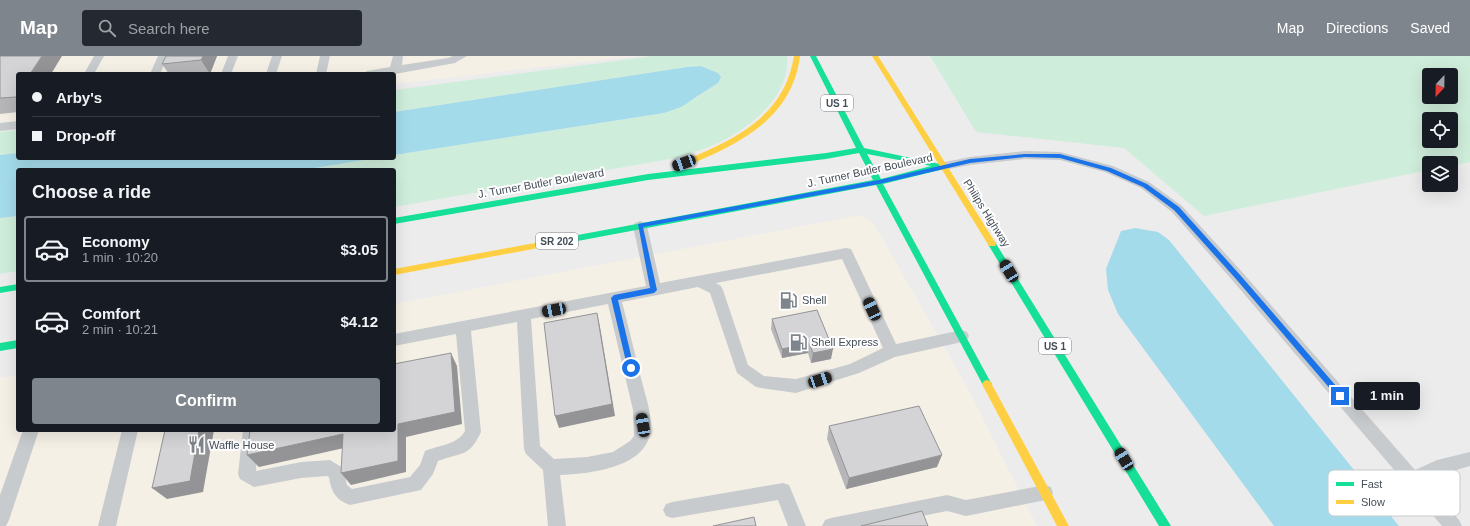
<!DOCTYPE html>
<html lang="en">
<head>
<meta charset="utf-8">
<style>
  body { margin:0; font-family:Arial,sans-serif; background:#242831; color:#f1f3f6; height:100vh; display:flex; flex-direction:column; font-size:15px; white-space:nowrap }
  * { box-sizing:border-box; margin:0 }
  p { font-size:13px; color:#9ea1a6 }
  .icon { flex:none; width:22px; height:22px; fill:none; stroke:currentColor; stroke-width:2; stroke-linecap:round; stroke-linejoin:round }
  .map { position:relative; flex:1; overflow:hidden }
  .side { position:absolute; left:16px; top:112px; width:380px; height:264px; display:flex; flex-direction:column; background:#171b24; border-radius:4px; box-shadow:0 4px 16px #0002 }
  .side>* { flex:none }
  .hud { position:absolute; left:16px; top:16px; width:380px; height:88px; border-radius:4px; box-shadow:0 4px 16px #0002; display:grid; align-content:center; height:88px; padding:0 16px; background:#171b24 }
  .needle { width:26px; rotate:202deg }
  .fabs { position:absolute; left:1422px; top:12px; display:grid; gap:8px }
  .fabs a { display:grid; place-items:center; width:36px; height:36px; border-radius:4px; background:#171b24; box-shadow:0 4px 16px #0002; font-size:20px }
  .end { position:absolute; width:18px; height:18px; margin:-9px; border:5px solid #1a73e8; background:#fff; box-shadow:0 0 0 2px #fff }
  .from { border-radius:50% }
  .bubble { position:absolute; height:28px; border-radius:4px; background:#171b24; box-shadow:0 4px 16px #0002; font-size:13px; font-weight:700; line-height:28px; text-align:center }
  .car { position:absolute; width:12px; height:24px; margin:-12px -6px; border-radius:5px; box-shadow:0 0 3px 1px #0007; background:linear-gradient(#222 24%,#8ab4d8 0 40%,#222 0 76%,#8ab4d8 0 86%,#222 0) }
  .hud b { display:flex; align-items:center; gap:14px; height:38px; font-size:15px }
  .hud b+b { border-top:1px solid #363941 }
  .hud i { width:10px; height:10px; background:#f1f3f6 }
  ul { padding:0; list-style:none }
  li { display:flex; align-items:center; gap:12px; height:66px; margin:0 8px 6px; padding:0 8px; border:2px solid transparent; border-radius:4px }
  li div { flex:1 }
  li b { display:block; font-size:15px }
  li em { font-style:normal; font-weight:700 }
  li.current { border-color:#7f858c }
  li>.icon { width:36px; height:36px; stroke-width:1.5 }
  h2 { padding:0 16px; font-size:18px; line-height:48px }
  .cta { display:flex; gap:8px; margin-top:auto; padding:8px 16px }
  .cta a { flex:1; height:46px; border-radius:4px; background:#7f858c; color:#fff; font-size:16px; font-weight:700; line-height:46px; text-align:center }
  header { display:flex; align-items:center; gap:24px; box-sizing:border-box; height:56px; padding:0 20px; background:#7f858c; color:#fff }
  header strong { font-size:19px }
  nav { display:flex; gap:22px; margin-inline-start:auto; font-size:14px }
  .search { width:280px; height:36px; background:#242831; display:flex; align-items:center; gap:10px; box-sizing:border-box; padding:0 14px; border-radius:4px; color:#9ea1a6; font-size:15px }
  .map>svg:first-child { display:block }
  .commercial { fill:#f5f0e6 }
  .green { fill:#cfeddb; fill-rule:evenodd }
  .water { fill:#a4dbeb }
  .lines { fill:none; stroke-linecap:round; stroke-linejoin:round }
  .lane { fill:#c8cbcd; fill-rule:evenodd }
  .fast { fill:#16e098; fill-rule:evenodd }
  .slow { fill:#ffcf43; fill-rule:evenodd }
  .wall { fill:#b6b6b8 }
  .shaded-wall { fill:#949496 }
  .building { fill:#d4d4d6; stroke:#949496 }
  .route { fill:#1a73e8 }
  .labels { text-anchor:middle; stroke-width:4; stroke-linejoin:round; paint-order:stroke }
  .shield { fill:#fff; stroke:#7c838a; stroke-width:1 }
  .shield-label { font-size:10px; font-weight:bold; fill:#444e58 }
  .street-label { font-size:11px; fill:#444e58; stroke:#fff }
  .poi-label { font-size:11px; fill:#444e58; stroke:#fff; text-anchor:start }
  .key { fill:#fff; stroke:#c7cacd; stroke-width:1 }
  .key-label { font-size:11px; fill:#444e58 }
</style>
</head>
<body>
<header>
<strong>Map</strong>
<div class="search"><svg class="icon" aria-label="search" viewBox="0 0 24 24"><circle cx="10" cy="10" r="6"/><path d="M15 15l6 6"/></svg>Search here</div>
<nav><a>Map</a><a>Directions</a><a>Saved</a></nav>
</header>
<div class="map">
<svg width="1470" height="470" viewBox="0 0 1470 470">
  <rect width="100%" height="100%" fill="#edecec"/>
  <path class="commercial" d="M0,0H637L394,28V18H18V72L0,74Z
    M861,159L874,168L967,331L1037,470H0V322L18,319V374H394V248Z"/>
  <path class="green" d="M653,0H787C791,43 745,76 711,90C699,95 687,98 676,102L394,151V114H302L376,102H394V99L664,57L696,42L718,27V17L701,10L687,11L394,56V34Z
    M930,0H1470V106L1451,110V107H1429V114L1204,160L1124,92L976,76ZM1429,19H1451V41H1429ZM1429,63H1451V85H1429Z
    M18,74V97L0,99V76Z
    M18,160V215L0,218V162Z"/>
  <path class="water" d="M701,10L718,17L721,21L718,27L681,51L664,57L394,99V56L687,11Z
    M18,97V102H376L302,114H18V160L0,162V99Z
    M1135,172L1158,176L1169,184L1399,470H1274L1118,258L1108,234L1106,213L1121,175Z"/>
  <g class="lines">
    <path class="lane" d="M94,0H104L94,18H84Z
      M158,0H168L160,18H150Z
      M228,0H238L231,18H221Z
      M272,0H282L276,18H266Z
      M320,0H330L326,18H316Z
      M393,0H403L402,9L448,2L453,0H467L455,7L395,18H362L367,15L390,11Z
      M18,65V73L0,75V67Z
      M1025,95L1060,96L1113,110L1149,126L1182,150L1243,217L1415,414L1437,404L1470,396V410L1439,419L1425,425L1459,464L1462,470H1442L1233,225L1172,156L1141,132L1105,116L1060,104L1025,103L970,109L944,114L940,113L938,110L940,107L970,101Z
      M640,165L645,167L647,170L660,227L846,192L851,193L853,197L896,288L962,274L967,276L969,280L967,284L962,286L895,301L859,317L796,337L761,332L756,331L737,317L710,237L698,231L622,246C629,272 635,299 642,326C646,342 653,360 650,377C645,412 588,418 560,419L566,470H548L543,414L526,398L524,393L517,266L471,275L481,376C469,402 461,396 438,405L433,418L421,434L350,449C336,444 331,436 329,421L327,420L301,422L254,431L240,423L238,418L243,374H259L256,415L301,406L330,404L343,412L347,429L352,433L410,421L420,409L425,395C439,389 457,389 465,375L456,278L394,290V278L646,230L633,170L635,167ZM842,203L883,292L850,308L796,323L764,320L748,309L723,234L721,230L716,227ZM608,248L633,354L634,380L630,385L613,396L587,401L554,403L540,390L531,263Z
      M23,374H39L9,464L6,470H0V439Z
      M122,374H138L116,470H98Z
      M783,427L789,429L806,470H788L778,444L672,462L666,460L663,454L666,448L672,446Z
      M1045,429L1051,431L1053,437L1051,443L966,460L947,455L873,470H822L825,464L831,462L947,439L966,444Z"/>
    <path class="fast" d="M810,0H816L864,92L940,108L944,107L948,110L944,113L883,128L990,325L992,328L990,331L987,332L984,331L876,129L567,187L563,184L567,181L873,124L859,97L826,103L648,124L394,168V162L648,118L826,97L856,92ZM867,98L931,110L881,123Z
      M992,185L995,186L1171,470H1159L989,190L988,188Z
      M18,228V234L0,237V231Z
      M18,284V292L0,295V287Z"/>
    <path class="slow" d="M794,0H800C792,64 737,89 684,111H678L677,109L678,107C731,85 784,63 794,0Z
      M872,0H878L995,186L996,188L995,190H989Z
      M567,181L571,184L570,186L394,219V213Z
      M987,324L990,325L1069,470H1057L982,328L984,325Z"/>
  </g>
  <path class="wall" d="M0,0L18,18V56L0,58Z
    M217,0L210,18H169L162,8Z
    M772,263L831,303L811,307L808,297L782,302L771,273Z
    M829,370L937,411L846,433L827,383Z"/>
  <path class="shaded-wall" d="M42,0H62L51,18H30Z
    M203,0H217L210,18L201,4Z
    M18,37V43L16,41Z
    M597,257L600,271L615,360L559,372L555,360Z
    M809,287L808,297L782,302V293Z
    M833,293L831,303L811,307L813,297Z
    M451,297L457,310L462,368L406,381V416L351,429L341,417L398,368Z
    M199,374H214L203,436L167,443L152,432Z
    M343,378L353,390L259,411L247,399Z
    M942,399L937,411L846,433L849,422Z"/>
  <path class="building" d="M0,0H42L30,18H18V37L16,41L0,42Z
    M166,0H203L201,4L162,8Z
    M817,254L833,293L813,297L809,287L782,293L772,263Z
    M597,257L612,348L555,360L544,267Z
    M451,297L455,356L398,368V405L341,417L343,378L247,399L250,374H394V308Z
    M919,350L942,399L849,422L829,370Z
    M165,374H199L190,425L152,432Z
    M922,455L928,470H861Z
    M754,461L756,470H713Z"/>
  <path class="route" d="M1025,98H1060L1111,112L1147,128L1179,151L1241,220L1343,338V342H1338L1236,223L1174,154L1143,131L1107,115L1060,102L1025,101L970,107L879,128L643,171L657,234L654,237L618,244L634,312L633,314H628L611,242L614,239L650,232L638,168L879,124L970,103Z"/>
  <defs>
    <symbol id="fuel-bare" viewBox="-9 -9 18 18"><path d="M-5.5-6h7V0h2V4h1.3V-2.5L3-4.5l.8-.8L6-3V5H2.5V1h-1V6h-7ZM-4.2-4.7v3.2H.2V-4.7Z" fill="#7f858c" stroke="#fff" stroke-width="2.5" paint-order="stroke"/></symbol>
    <symbol id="restaurant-bare" viewBox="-9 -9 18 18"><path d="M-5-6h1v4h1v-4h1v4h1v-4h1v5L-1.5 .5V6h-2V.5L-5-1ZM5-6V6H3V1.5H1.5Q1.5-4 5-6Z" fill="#7f858c" stroke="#fff" stroke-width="2.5" paint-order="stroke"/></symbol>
  </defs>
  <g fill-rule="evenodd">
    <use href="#fuel-bare" x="776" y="232" width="25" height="25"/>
    <use href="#fuel-bare" x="786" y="274" width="25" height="25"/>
    <use href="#restaurant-bare" x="184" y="376" width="25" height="25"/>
  </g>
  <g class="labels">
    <g class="shield">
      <rect x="821" y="39" width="32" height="16" rx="3"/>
      <rect x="536" y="177" width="42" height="16" rx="3"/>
      <rect x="1039" y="282" width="32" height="16" rx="3"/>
    </g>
    <g class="shield-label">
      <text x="837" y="51">US 1</text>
      <text x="557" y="189">SR 202</text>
      <text x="1055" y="294">US 1</text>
    </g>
    <g class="street-label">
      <text transform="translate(870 114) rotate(-12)" y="4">J. Turner Butler Boulevard</text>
      <text transform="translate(541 127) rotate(-10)" y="4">J. Turner Butler Boulevard</text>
      <text transform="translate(987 157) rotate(58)" y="4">Philips Highway</text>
    </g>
    <g class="poi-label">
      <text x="802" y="248">Shell</text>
      <text x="811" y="290">Shell Express</text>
      <text x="209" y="393">Waffle House</text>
    </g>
  </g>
  <rect x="1328" y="414" width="132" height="46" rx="6" class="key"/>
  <rect x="1336" y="426" width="18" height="4" fill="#16e098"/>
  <rect x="1336" y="444" width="18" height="4" fill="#ffcf43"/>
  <g class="key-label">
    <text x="1361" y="432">Fast</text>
    <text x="1361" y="450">Slow</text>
  </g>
</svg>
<div class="fabs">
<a><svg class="needle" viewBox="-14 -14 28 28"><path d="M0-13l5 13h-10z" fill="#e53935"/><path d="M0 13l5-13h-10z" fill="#9ea1a6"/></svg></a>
<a><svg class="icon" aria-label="locate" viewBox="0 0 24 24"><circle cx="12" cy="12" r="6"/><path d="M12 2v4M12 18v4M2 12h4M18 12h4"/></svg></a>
<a><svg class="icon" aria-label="layers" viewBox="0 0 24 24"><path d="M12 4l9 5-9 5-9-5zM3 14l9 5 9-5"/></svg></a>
</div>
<i class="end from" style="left:631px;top:312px"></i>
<i class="end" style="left:1340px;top:340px"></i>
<div class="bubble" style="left:1354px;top:326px;width:66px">1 min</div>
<i class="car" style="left:684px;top:107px;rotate:250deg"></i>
<i class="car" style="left:1009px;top:215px;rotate:329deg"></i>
<i class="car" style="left:872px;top:253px;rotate:335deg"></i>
<i class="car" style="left:554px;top:254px;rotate:259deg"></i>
<i class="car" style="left:820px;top:324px;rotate:72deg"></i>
<i class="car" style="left:643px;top:369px;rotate:350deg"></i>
<i class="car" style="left:1124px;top:403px;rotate:329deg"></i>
<div class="hud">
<b><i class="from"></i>Arby's</b>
<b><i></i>Drop-off</b>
</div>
<section class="side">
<h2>Choose a ride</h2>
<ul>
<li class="current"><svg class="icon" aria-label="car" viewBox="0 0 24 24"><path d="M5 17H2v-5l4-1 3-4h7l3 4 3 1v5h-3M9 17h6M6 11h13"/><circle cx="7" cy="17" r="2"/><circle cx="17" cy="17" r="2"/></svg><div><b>Economy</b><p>1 min · 10:20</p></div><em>$3.05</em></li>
<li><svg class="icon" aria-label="car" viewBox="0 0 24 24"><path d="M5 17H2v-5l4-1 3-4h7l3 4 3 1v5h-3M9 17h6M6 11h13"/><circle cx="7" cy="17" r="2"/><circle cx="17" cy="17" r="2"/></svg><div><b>Comfort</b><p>2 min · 10:21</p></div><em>$4.12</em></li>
</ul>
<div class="cta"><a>Confirm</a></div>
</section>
</div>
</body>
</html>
